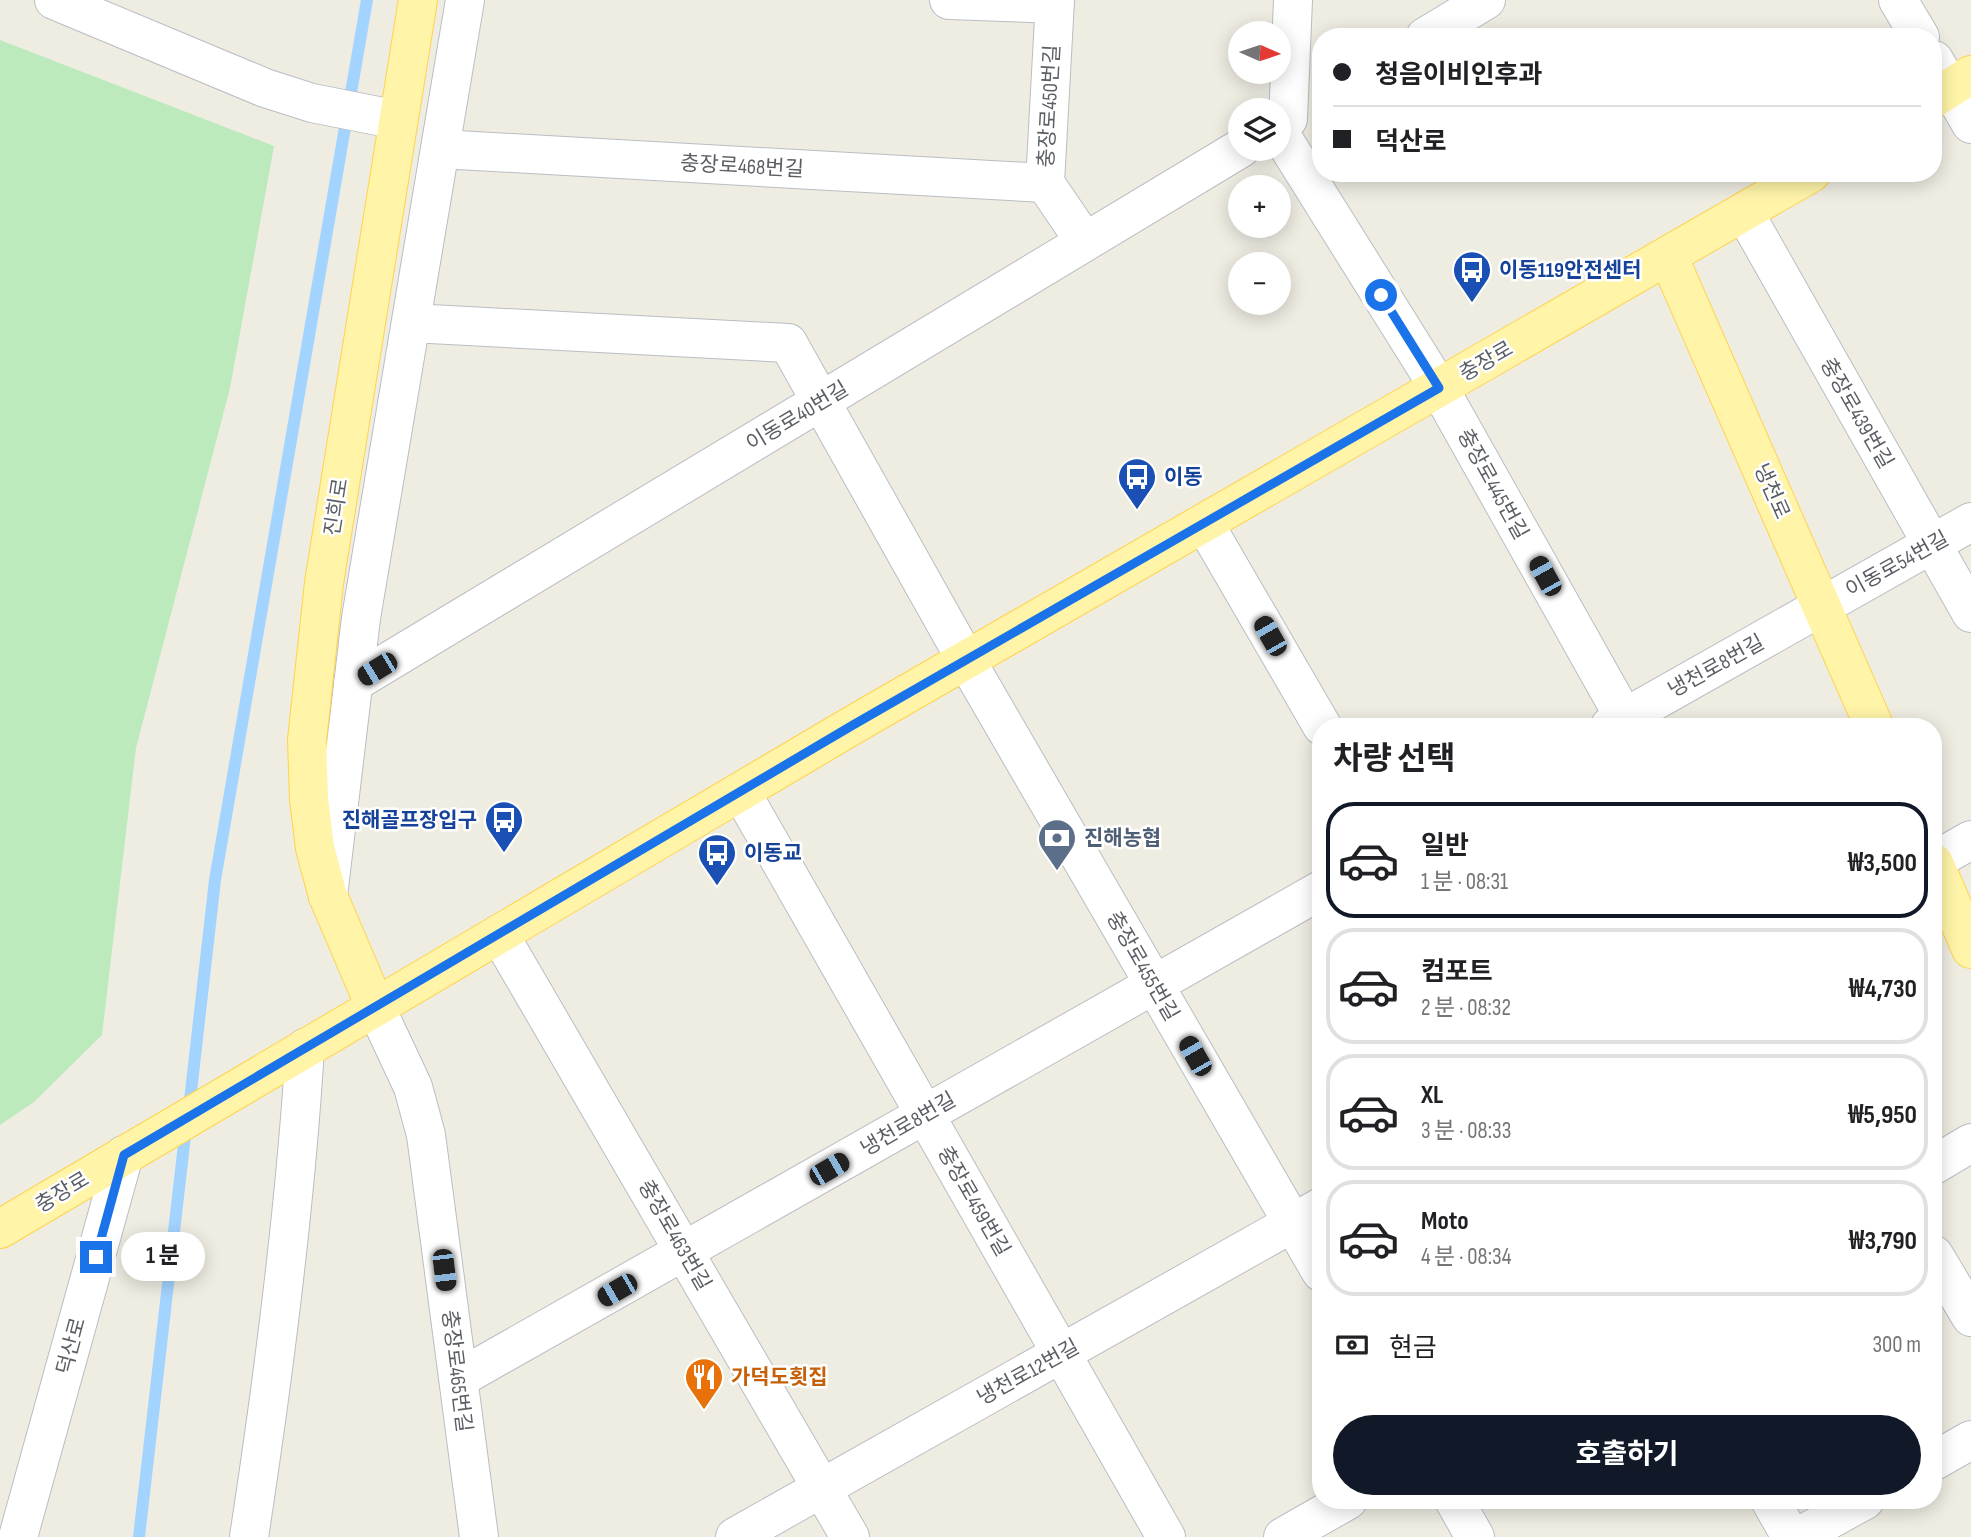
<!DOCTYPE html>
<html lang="ko">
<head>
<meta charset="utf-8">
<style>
  body { margin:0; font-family:"Sofia Sans Condensed","Noto Sans KR",sans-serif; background:#f6f6f6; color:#202124; height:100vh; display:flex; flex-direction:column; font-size:26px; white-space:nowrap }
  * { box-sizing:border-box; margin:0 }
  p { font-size:23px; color:#757577 }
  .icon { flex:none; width:38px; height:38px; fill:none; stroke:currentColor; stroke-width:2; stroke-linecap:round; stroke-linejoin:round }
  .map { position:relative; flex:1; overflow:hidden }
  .drawer { position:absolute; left:1312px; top:718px; width:630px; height:791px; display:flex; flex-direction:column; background:#fff; border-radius:28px; box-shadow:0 4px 18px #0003 }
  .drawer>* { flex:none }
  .hud { position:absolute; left:1312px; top:28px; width:630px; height:154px; border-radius:28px; box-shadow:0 4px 18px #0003; display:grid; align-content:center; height:154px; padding:0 21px; background:#fff }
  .needle { width:46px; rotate:93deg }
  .controls { position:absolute; left:1228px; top:21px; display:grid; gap:14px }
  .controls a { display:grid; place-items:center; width:63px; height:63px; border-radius:50%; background:#fff; box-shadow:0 4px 18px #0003; font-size:35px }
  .end { position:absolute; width:32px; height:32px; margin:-16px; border:9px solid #1a73e8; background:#fff; box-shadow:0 0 0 4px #fff }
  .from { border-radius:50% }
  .bubble { position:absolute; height:49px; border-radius:24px; background:#fff; box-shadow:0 4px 18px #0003; font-size:23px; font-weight:700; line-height:49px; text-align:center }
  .car { position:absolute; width:21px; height:42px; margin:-21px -10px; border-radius:9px; box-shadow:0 0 5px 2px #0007; background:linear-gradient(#222 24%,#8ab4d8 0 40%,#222 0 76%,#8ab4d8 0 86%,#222 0) }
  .hud b { display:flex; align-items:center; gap:24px; height:66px; font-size:26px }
  .hud b+b { border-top:2px solid #e0e0e0 }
  .hud i { width:18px; height:18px; background:#202124 }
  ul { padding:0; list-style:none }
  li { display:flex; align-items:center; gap:21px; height:116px; margin:0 14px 10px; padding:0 7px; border:4px solid #e0e0e0; border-radius:28px }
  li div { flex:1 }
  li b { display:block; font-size:26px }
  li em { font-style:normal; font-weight:700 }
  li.active { border-color:#111827 }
  li>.icon { width:63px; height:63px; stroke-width:1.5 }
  h2 { padding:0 21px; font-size:32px; line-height:84px }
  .pay { display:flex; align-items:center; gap:18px; height:77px; padding:0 21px; font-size:26px }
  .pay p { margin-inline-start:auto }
  .primary-button { display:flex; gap:14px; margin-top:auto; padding:14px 21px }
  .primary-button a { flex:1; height:80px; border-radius:42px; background:#111827; color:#fff; font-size:28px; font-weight:700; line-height:80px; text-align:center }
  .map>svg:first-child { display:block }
  .green { fill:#bceabd }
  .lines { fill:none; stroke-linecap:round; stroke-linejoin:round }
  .stream { stroke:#a3d4ff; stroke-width:12 }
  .minor-casing { stroke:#babdc3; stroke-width:40 }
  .major-casing { stroke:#ffd34c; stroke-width:40 }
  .minor { stroke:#fff; stroke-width:38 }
  .major { stroke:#fff4a8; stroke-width:38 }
  .route { stroke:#1a73e8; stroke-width:9 }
  .labels { text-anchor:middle; stroke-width:5; stroke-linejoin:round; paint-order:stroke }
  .street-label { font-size:21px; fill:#5b5f65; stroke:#fff }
  .transit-label { font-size:21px; font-weight:bold; fill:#164399; stroke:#fff; text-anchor:start }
  .service-label { font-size:21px; font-weight:bold; fill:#4e5e75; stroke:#fff; text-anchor:start }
  .food-label { font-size:21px; font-weight:bold; fill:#c56008; stroke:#fff; text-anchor:start }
</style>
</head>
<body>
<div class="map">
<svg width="1971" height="1537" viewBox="0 0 1971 1537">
  <rect width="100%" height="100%" fill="#efede2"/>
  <path class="green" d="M0,40L274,146L230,388L136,748L102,1035L34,1102L0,1125Z"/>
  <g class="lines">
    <path class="stream" d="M189,1109L215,880L367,0
      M139,1537L186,1127"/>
    <defs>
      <path id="minor" d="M54,0L265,88L312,103L398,120
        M949,0L1055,4
        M1055,0L1045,183L1085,242
        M1898,0L1920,37
        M1425,37L1486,0
        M1934,60L1971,124
        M1288,119L1293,0
        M1279,132L1439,388L1629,726
        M440,149L1045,183
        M1744,212L1971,613
        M411,323L788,343L966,660L1321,1272
        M1204,523L1322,726
        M353,683L1241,148
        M1610,726L1971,522
        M741,792L1166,1537
        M1934,861L1971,840
        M328,896L361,618L465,0
        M499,934L850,1537
        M375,1006L413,1087L426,1135L479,1537
        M1934,1165L1971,1143
        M1934,1255L1971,1317
        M458,1379L1321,890
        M1934,1461L1971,1440
        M1454,1500L1475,1537
        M1770,1500L1791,1537
        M18,1537L124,1155
        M249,1537C274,1374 295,1212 305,1048
        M735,1537L1321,1207
        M1283,1537L1348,1500
        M1798,1537L1865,1500"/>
      <path id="major" d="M1934,98L1971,75
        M1668,256L1874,726
        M1934,863L1971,949
        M375,1006L328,896L315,848L309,799L307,740L324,583L418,0
        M0,1229L853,725L1811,173"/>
    </defs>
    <use href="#minor" class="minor-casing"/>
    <use href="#major" class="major-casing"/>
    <use href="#minor" class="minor"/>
    <use href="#major" class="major"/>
  </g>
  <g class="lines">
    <path class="route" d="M96,1257L124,1155L853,725L1439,388L1381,295"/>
  </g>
  <defs>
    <symbol id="bus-pin" viewBox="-11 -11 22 30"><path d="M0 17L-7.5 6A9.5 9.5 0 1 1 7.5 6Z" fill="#1a4fb4" stroke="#fff"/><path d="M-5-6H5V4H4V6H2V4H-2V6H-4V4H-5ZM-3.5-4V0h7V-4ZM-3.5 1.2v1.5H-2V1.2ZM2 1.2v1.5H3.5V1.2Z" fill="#fff"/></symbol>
    <symbol id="bank-pin" viewBox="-11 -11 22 30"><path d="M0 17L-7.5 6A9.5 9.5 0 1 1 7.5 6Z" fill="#5c6f8a" stroke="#fff"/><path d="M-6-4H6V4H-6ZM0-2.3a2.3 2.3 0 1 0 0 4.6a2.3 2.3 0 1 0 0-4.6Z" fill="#fff"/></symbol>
    <symbol id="restaurant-pin" viewBox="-11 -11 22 30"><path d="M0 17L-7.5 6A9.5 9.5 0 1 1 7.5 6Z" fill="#e8710a" stroke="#fff"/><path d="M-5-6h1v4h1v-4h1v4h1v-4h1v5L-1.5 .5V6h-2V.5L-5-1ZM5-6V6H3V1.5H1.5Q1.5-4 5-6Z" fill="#fff"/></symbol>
  </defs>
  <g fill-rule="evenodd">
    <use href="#bus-pin" x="1450" y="248" width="44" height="60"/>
    <use href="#bus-pin" x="1115" y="455" width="44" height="60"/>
    <use href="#bus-pin" x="482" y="798" width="44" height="60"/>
    <use href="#bank-pin" x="1035" y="816" width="44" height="60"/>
    <use href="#bus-pin" x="695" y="831" width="44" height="60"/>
    <use href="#restaurant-pin" x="682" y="1355" width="44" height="60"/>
  </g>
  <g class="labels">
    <g class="street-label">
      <text transform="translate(1049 106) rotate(-87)" y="7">충장로450번길</text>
      <text transform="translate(742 166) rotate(3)" y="7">충장로468번길</text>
      <text transform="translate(1486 361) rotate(-30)" y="7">충장로</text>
      <text transform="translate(1857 413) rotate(60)" y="7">충장로439번길</text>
      <text transform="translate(797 416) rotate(-31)" y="7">이동로40번길</text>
      <text transform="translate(1493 484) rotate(61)" y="7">충장로445번길</text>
      <text transform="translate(1772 491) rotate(66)" y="7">냉천로</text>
      <text transform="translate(336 507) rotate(-81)" y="7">진희로</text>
      <text transform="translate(1897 564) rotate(-29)" y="7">이동로54번길</text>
      <text transform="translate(1716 666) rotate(-29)" y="7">냉천로8번길</text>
      <text transform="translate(1143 966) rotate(60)" y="7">충장로455번길</text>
      <text transform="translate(908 1124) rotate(-30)" y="7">냉천로8번길</text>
      <text transform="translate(62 1192) rotate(-31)" y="7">충장로</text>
      <text transform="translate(974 1201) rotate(60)" y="7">충장로459번길</text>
      <text transform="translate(675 1235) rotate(60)" y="7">충장로463번길</text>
      <text transform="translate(71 1346) rotate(-75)" y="7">덕산로</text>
      <text transform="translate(457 1371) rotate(83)" y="7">충장로465번길</text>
      <text transform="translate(1028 1372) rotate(-29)" y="7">냉천로12번길</text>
    </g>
    <g class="transit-label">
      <text x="1499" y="277">이동119안전센터</text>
      <text x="1164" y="484">이동</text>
      <text x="477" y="827" text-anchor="end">진해골프장입구</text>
      <text x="744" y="860">이동교</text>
    </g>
    <g class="service-label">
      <text x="1084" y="845">진해농협</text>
    </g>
    <g class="food-label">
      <text x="731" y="1384">가덕도횟집</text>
    </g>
  </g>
</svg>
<div class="controls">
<a><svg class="needle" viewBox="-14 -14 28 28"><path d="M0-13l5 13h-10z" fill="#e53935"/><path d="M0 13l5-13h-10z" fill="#757577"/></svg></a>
<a><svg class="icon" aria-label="layers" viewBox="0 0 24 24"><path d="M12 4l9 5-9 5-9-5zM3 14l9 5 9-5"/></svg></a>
<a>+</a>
<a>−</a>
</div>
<i class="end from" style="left:1381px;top:295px"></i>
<i class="end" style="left:96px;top:1257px"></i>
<div class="bubble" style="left:121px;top:1232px;width:84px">1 분</div>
<i class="car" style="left:1545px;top:576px;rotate:331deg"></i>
<i class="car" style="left:1270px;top:636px;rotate:330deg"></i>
<i class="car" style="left:377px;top:669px;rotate:239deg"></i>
<i class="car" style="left:1195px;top:1056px;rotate:330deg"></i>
<i class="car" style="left:829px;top:1169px;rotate:60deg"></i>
<i class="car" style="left:444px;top:1270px;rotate:173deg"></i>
<i class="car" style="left:617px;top:1290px;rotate:240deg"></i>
<div class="hud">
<b><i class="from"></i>청음이비인후과</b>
<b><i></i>덕산로</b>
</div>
<section class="drawer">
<h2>차량 선택</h2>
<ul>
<li class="active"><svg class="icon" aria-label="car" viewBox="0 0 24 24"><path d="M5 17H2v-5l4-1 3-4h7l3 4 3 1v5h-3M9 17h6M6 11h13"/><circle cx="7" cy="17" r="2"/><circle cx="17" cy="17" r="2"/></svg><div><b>일반</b><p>1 분 · 08:31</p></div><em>₩3,500</em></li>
<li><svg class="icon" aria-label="car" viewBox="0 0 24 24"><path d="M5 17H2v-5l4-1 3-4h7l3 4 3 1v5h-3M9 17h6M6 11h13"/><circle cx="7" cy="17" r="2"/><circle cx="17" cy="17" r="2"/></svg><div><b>컴포트</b><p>2 분 · 08:32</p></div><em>₩4,730</em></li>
<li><svg class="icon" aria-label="car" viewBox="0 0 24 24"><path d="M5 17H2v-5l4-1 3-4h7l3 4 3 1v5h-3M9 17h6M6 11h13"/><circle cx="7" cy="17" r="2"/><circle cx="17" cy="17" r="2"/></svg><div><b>XL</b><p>3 분 · 08:33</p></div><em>₩5,950</em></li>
<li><svg class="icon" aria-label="car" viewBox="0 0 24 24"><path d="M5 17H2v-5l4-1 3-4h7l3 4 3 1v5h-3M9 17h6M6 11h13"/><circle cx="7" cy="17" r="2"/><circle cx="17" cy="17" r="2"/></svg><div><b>Moto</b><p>4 분 · 08:34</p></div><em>₩3,790</em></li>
</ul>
<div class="pay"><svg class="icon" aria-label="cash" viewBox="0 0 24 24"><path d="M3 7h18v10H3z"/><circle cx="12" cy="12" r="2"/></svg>현금<p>300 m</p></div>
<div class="primary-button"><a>호출하기</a></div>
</section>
</div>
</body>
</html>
